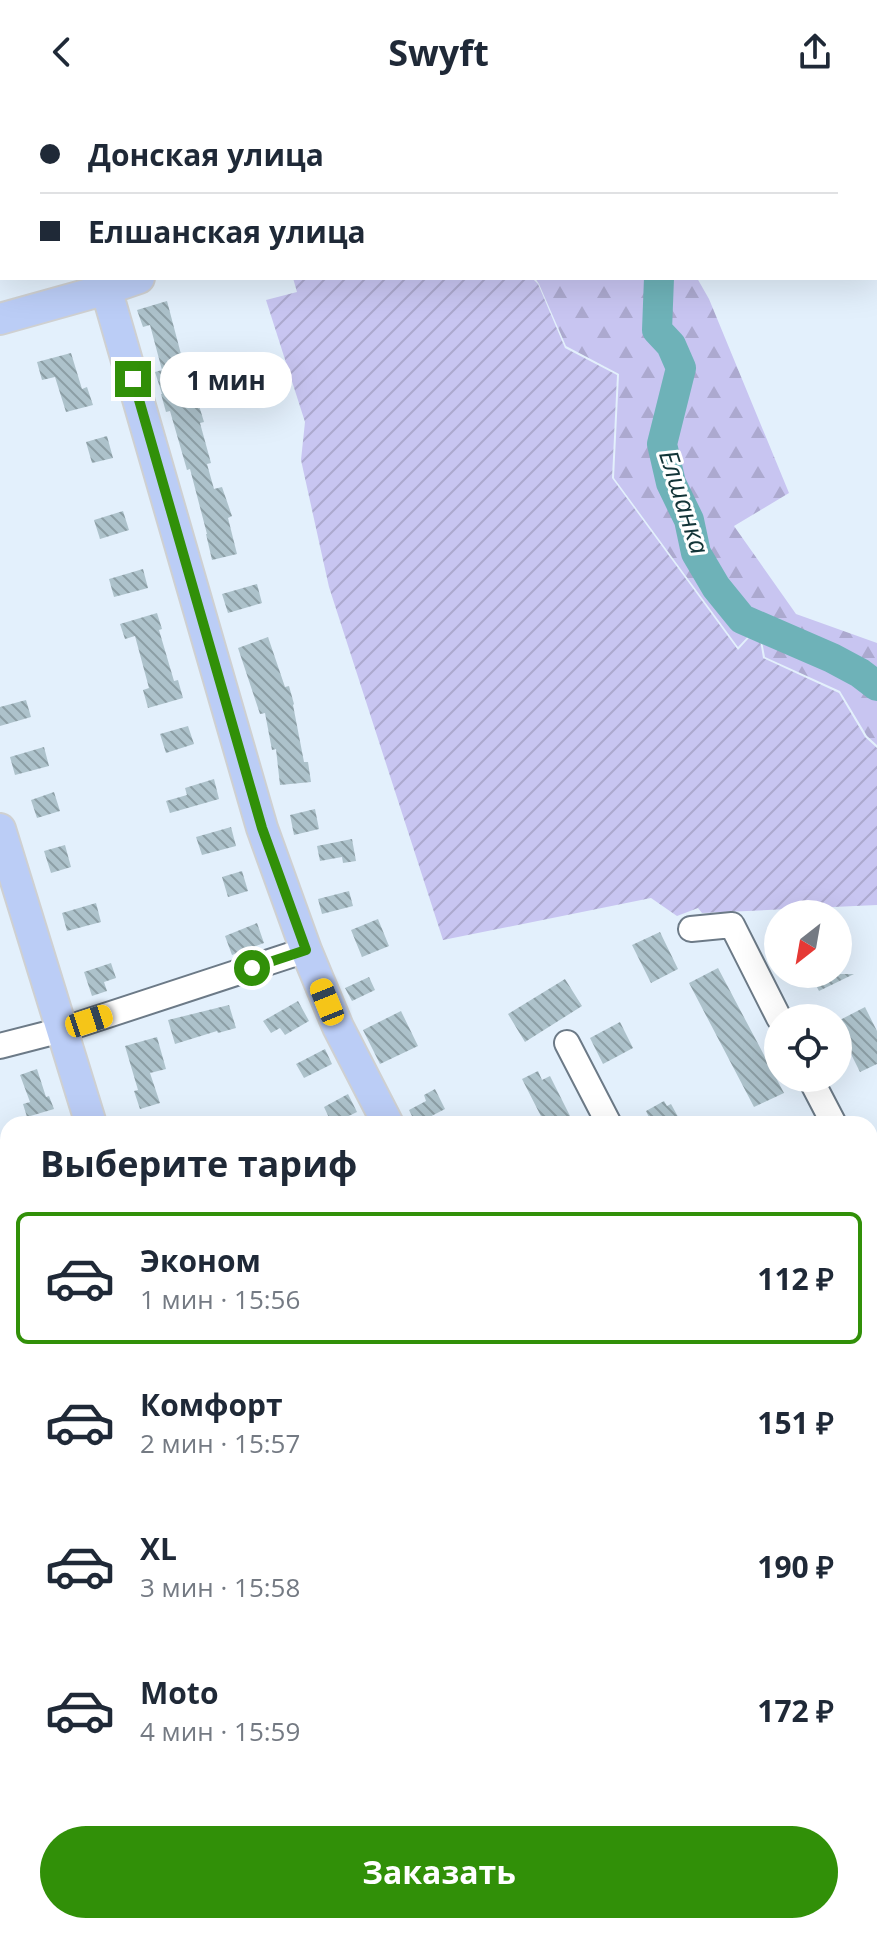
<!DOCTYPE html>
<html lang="ru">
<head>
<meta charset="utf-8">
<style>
  body { margin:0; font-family:"Open Sans",sans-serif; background:#f2f2f3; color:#1f2937; height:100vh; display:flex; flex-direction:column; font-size:30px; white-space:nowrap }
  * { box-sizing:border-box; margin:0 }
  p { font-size:26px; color:#747a83 }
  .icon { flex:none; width:44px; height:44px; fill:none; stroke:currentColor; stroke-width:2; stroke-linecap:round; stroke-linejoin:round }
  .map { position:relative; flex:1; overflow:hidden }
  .details { position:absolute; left:0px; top:1012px; width:878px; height:818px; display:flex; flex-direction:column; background:#fff; border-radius:24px 24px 0 0; box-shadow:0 8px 32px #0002 }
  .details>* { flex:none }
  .hud { position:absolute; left:0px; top:0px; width:878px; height:176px; box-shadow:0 8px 32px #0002; display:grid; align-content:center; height:176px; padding:0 40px; background:#fff }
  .needle { width:52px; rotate:211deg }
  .controls { position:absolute; left:764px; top:796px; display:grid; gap:16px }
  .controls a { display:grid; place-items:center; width:88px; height:88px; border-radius:50%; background:#fff; box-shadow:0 8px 32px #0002; font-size:40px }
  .end { position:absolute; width:36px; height:36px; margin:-18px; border:10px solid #319008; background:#fff; box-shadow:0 0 0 4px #fff }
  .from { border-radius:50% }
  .bubble { position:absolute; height:56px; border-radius:28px; background:#fff; box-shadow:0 8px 32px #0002; font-size:26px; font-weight:700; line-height:56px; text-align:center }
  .car { position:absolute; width:24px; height:48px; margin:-24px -12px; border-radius:10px; box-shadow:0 0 6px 2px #0007; background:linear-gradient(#f5c518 24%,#345 0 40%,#f5c518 0 76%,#345 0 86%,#f5c518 0) }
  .hud b { display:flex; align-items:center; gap:28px; height:76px; font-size:30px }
  .hud b+b { border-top:2px solid #e0e1e3 }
  .hud i { width:20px; height:20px; background:#1f2937 }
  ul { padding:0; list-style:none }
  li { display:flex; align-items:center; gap:24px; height:132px; margin:0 16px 12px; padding:0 24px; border:4px solid transparent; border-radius:12px }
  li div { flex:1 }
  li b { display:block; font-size:30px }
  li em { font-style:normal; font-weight:700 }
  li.active { border-color:#319008 }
  li>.icon { width:72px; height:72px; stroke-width:1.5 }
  h2 { padding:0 40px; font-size:36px; line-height:96px }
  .button { display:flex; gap:16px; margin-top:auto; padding:16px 40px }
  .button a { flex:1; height:92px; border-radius:48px; background:#319008; color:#fff; font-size:32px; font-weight:700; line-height:92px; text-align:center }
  header { display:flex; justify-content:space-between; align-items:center; height:104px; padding:0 40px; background:#fff; font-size:36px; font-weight:700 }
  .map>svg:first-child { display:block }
  .forest { fill:url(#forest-firs) }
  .park { fill:#c8c5f1 }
  .garden { fill:url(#garden-furrows) }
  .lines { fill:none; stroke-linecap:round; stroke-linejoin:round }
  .river { stroke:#6eb2b8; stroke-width:30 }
  .building { fill:url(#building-back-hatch) }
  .minor-casing { stroke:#6c7a87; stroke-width:28 }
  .major-casing { stroke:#cfd0d1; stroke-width:34 }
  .minor { stroke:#fff; stroke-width:24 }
  .major { stroke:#bbcdf6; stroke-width:30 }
  .route { stroke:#319008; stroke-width:10 }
  .labels { text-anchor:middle; stroke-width:6; stroke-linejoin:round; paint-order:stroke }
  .water-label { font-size:26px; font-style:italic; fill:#123437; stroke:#fff }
</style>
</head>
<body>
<header><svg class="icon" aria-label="back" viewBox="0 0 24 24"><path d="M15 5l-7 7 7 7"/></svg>Swyft<svg class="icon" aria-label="share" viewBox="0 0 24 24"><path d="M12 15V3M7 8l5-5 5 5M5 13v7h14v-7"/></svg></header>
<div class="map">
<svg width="877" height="1829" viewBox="0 0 877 1829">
  <defs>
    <pattern id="forest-firs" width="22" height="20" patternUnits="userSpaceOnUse" patternTransform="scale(2)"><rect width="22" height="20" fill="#c8c5f1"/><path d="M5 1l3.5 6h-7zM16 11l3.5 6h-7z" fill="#aca9cf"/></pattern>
    <pattern id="garden-furrows" width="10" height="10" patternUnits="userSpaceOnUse" patternTransform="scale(2)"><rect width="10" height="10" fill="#c8c5f1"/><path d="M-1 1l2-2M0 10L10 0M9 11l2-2" fill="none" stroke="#aca9cf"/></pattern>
    <pattern id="building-back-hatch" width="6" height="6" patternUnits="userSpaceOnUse" patternTransform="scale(2)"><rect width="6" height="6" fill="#adc2cb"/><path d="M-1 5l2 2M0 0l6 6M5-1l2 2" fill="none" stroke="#8c9ea5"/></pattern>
  </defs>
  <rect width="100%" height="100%" fill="#e3f0fc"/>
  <path class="forest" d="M246,0H577L578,2H246Z
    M535,174H697L709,195L789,389L734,422L796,510L877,539V641L867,632L840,587L765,553L759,521L738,543L614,374L619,270L566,242L539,180Z
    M877,1389V1425L870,1428V1392Z"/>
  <path class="park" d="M877,1216V1374L870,1377V1220Z"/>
  <path class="garden" d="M293,174H532L538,180L565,244L617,271L612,374L738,546L758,524L763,554L839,589L865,633L877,644V801L702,809L698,804L677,812L651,794L443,836L329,483L301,356L305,318L266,196L297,188Z"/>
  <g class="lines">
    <path class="river" d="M549,0L551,2
      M659,174L657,226L671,241L681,264L662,340L671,379L689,416L696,449L716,483L742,515L832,554L860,569L877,582"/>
  </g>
  <path class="building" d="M167,197L187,273L193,271L196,284L194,285L204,318L200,319L211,359L207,360L214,385L222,383L232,412L228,414L237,450L212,456L206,430H207L190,365L187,366L170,307L166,308L161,290H162L155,268L162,266L150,221L143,223L137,206Z
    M71,249L82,285L87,283L93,301L66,308L55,273L42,276L37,258Z
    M107,332L113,354L92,359L86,338Z
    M123,407L129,426L100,435L94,416Z
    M143,465L148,484L114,493L109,475Z
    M257,480L262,499L228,509L222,490Z
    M157,509L162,525L159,526L174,577L178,576L183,594L148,604L143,586L149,584L135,532L125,535L120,520Z
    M268,533L285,583L289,582L294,600L293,601L304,658H308L311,678L280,681L276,645L272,646L265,609L260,610L238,544Z
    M26,596L31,613L0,622V603Z
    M188,622L194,640L166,649L160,630Z
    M44,643L49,662L15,671L10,653Z
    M214,675L219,695L170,709L166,697L187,691L185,684Z
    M54,688L60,707L37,714L31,696Z
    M315,705L319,725L294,731L290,711Z
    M231,723L236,742L202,751L196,733Z
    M352,735L356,757L343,759L342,753L320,757L317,742Z
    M65,741L71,763L51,769L44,747Z
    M242,767L248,787L228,793L222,773Z
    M349,787L353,802L322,810L318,795Z
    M96,799L101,818L67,827L62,809Z
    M378,815L389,842L362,853L351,826Z
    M257,819L264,839L232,851L225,832Z
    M660,828L678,865L651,879L632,841Z
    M111,859L116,874L104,878L107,887L92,892L84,868Z
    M718,864L784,989L754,1003L689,879Z
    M810,870H854L819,887Z
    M369,873L375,886L352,897L345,884Z
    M565,875L582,902L525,938L508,910Z
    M298,897L309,917L285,931L280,924L271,929L263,917Z
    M229,901L236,924L218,929L217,927L175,940L168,916Z
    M865,903L877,927V960L860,968L842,932L838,934V917Z
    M401,907L418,942L380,960L363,926Z
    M620,918L633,944L603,960L590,934Z
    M157,933L166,965L150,969L160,999L140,1005L134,987L138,986L125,942Z
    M325,945L332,960L304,974L296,960Z
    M37,965L46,993L49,992L54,1005L27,1013L23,1000L30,998L20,971Z
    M538,967L542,976L550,972L574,1020H545L522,975Z
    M435,985L445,1005L416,1020L409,1006L426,997L424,991Z
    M348,990L357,1008L332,1020L324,1003Z
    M664,997L667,1002L671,1000L682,1020H652L646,1007Z"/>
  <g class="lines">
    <defs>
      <path id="minor" d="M691,825L732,821L779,914
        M567,939L609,1020
        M0,942L62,926L306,846
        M810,974L834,1020
        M870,1091L875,1102L870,1105
        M870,1469H877
        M870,1530L877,1543
        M0,1562L8,1586
        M0,1809L8,1807
        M92,1822L94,1829
        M541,1822L544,1829"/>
      <path id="major" d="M47,0L48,2
        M611,2L617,0
        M103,174L262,724L306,846L338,923L388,1020
        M0,215L107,185L139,174
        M0,725L91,1020
        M333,1822L335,1829
        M803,1822L806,1829"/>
    </defs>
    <use href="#minor" class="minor-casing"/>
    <use href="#major" class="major-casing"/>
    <use href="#minor" class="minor"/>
    <use href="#major" class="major"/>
  </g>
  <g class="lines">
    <path class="route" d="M133,275L262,724L306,846L252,864"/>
  </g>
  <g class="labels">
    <g class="water-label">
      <text transform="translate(684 398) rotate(72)" y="9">Елшанка</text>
    </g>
  </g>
</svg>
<div class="controls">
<a><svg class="needle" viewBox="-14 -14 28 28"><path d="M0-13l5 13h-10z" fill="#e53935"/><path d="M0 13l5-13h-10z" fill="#747a83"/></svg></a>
<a><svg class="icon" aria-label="locate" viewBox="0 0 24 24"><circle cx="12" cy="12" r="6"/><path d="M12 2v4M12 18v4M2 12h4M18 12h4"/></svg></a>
</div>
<i class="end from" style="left:252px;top:864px"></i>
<i class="end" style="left:133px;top:275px"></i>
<div class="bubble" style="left:160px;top:248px;width:132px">1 мин</div>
<i class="car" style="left:327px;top:898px;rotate:338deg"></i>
<i class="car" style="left:89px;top:917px;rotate:72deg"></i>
<div class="hud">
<b><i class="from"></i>Донская улица</b>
<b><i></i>Елшанская улица</b>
</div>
<section class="details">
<h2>Выберите тариф</h2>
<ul>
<li class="active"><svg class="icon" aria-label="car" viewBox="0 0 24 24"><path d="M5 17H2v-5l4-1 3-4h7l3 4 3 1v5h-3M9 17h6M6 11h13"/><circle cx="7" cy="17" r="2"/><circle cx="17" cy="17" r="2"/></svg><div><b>Эконом</b><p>1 мин · 15:56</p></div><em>112 ₽</em></li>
<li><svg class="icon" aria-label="car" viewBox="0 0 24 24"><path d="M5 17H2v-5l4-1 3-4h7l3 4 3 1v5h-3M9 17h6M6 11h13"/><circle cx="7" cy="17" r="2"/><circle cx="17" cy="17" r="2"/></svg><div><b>Комфорт</b><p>2 мин · 15:57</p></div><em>151 ₽</em></li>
<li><svg class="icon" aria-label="car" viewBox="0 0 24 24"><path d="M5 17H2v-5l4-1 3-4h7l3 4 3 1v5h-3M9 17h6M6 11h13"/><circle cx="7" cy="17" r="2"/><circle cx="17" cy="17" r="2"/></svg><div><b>XL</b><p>3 мин · 15:58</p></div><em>190 ₽</em></li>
<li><svg class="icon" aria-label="car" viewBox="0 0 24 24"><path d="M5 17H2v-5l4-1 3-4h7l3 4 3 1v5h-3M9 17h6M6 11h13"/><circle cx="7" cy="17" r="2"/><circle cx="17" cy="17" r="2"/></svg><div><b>Moto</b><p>4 мин · 15:59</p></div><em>172 ₽</em></li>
</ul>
<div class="button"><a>Заказать</a></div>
</section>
</div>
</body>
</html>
